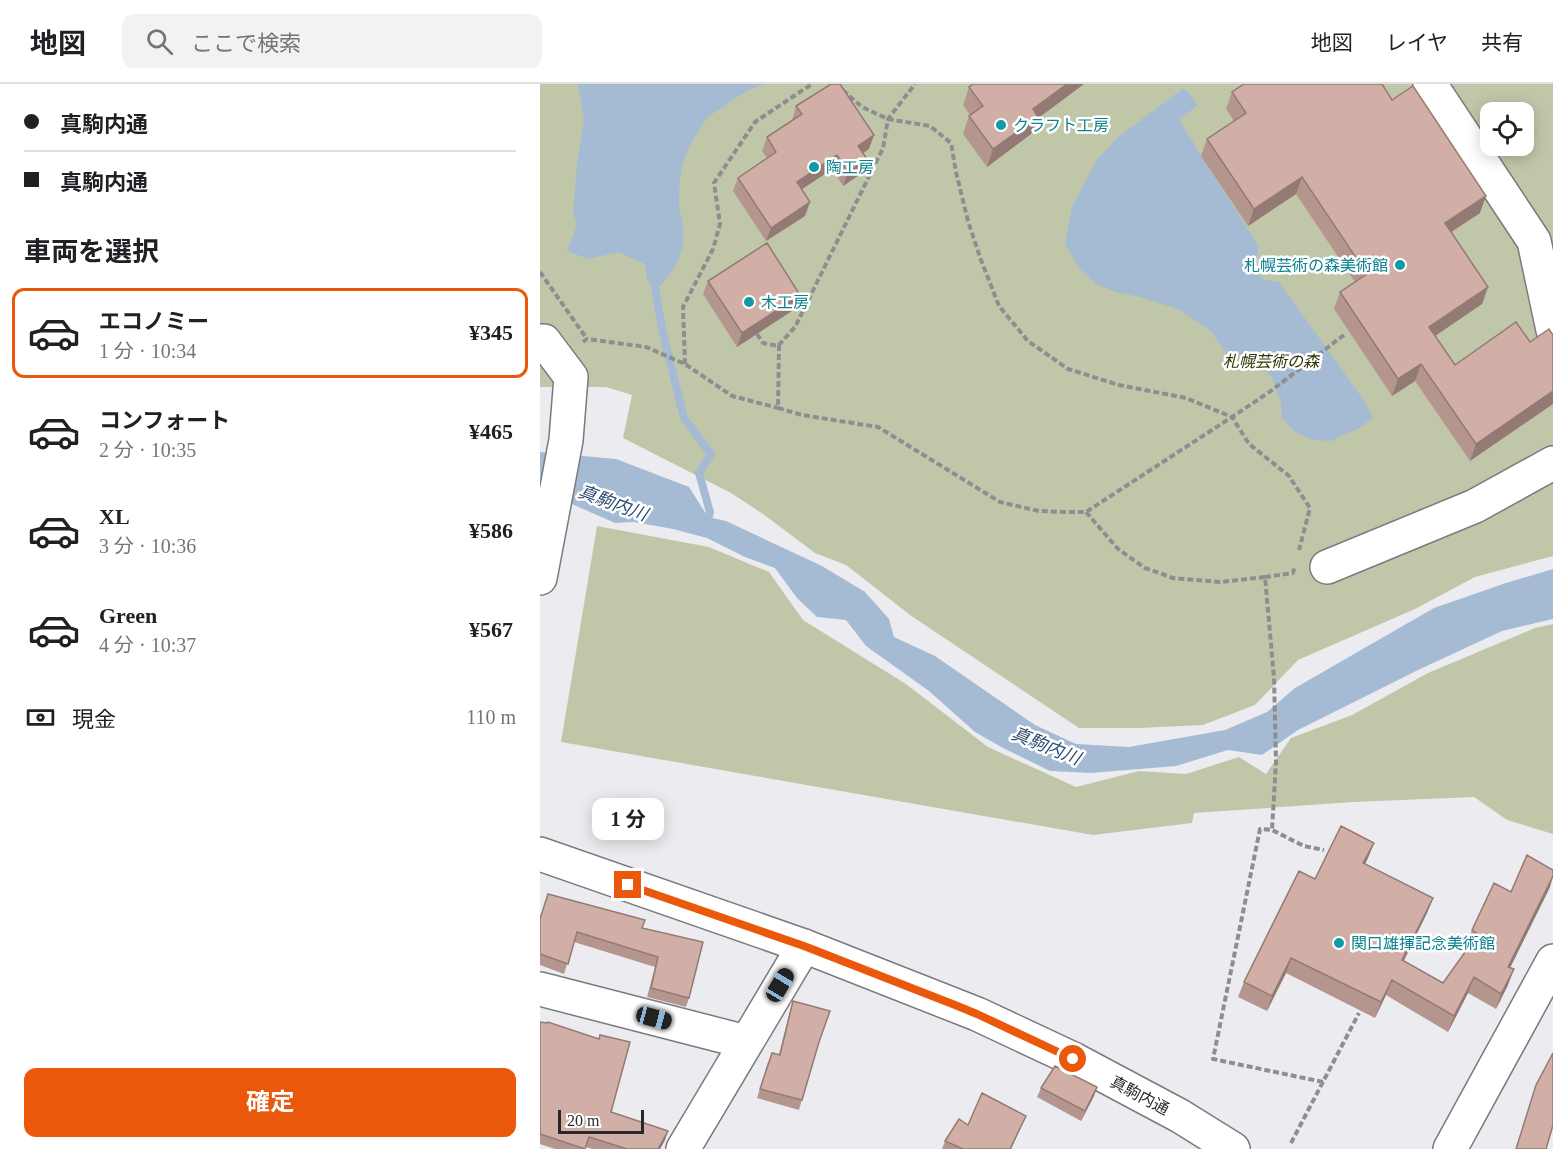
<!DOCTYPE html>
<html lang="ja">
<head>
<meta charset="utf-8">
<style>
  body { margin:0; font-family:"Times New Roman","Noto Sans JP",serif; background:#f2f2f2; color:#202124; height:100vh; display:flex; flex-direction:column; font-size:22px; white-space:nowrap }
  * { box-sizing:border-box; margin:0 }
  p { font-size:20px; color:#757577 }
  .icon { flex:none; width:33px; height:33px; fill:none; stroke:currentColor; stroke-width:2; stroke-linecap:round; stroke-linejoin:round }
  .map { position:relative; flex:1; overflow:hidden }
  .sheet { display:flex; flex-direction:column; background:#fff; width:540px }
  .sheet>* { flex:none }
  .hud { display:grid; align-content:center; height:132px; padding:0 24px; background:#fff }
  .tools { position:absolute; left:940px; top:18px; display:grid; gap:12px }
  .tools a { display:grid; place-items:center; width:54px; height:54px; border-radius:12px; background:#fff; box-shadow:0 3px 15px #0003; font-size:30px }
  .scale { position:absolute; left:18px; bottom:15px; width:86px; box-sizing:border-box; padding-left:6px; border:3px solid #28282a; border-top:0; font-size:16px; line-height:21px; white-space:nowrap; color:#28282a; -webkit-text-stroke:4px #fff; paint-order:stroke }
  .end { position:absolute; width:27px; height:27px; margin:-14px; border:8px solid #ea580c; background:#fff; box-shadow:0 0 0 3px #fff }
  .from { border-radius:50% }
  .bubble { position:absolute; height:42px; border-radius:12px; background:#fff; box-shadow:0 3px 15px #0003; font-size:20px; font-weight:700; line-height:42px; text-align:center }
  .car { position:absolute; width:18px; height:36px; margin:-18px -9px; border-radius:8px; box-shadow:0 0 4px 2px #0007; background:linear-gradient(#222 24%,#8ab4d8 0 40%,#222 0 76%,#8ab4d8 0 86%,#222 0) }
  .hud b { display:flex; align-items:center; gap:21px; height:57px; font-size:22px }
  .hud b+b { border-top:2px solid #e0e0e0 }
  .hud i { width:15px; height:15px; background:#202124 }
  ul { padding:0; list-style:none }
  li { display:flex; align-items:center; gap:18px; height:90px; margin:0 12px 9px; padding:0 12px; border:3px solid transparent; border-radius:12px }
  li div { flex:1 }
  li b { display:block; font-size:22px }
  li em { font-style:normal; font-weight:700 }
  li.selected { border-color:#ea580c }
  li>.icon { width:54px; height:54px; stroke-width:1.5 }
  h2 { padding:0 24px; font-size:27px; line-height:72px }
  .pay { display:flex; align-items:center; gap:15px; height:66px; padding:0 24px; font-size:22px }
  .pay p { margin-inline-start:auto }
  .action { display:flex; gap:12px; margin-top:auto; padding:12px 24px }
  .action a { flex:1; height:69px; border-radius:12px; background:#ea580c; color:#fff; font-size:24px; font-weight:700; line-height:69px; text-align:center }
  header { display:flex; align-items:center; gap:36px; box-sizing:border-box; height:84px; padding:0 30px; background:#fff; border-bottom:2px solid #e0e0e0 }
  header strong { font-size:28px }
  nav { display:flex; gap:33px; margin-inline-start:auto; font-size:21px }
  .search { width:420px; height:54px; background:#f2f2f2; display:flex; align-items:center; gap:15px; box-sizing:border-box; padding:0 21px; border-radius:12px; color:#757577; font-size:22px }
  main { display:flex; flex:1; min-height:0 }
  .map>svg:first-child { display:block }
  .green { fill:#c0c7a9; fill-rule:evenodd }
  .water { fill:#a5bad3 }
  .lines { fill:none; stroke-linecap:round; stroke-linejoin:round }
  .stream { stroke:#a5bad3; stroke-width:8 }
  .minor-casing { stroke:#7a7a7e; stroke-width:36 }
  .highway-casing { stroke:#7a7a7e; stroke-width:36 }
  .path { stroke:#8e8e91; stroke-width:4; stroke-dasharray:6 3; stroke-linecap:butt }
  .minor { stroke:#fff; stroke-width:33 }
  .highway { stroke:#fff; stroke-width:33 }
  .wall { fill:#b5968f }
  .shaded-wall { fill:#937a74 }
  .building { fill:#d2afa6; stroke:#937a74; stroke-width:1.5 }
  .route { stroke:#ea580c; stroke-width:8 }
  .culture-dot { fill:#0f9aa8; stroke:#fff; stroke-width:2 }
  .labels { text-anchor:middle; stroke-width:5; stroke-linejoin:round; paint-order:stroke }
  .culture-label { font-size:16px; fill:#0d838f; stroke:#fff; text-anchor:start }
  .park-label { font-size:16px; font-style:italic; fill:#2e3500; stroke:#fff }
  .street-label { font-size:16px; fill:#28282a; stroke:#fff }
  .water-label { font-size:18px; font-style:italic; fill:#2d4d72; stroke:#fff }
</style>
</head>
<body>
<header>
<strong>地図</strong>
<div class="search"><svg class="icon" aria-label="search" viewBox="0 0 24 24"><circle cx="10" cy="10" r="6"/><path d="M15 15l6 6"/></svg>ここで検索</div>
<nav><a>地図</a><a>レイヤ</a><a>共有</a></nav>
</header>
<main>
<section class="sheet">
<div class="hud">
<b><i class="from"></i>真駒内通</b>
<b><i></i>真駒内通</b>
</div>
<h2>車両を選択</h2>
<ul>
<li class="selected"><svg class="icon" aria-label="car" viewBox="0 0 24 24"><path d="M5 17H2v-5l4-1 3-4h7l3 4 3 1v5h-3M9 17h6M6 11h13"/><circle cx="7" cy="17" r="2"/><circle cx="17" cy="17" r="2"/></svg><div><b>エコノミー</b><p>1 分 · 10:34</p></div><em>¥345</em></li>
<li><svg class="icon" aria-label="car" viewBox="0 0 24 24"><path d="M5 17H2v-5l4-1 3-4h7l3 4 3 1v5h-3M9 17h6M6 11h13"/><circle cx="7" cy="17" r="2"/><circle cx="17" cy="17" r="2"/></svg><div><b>コンフォート</b><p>2 分 · 10:35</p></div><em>¥465</em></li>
<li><svg class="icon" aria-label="car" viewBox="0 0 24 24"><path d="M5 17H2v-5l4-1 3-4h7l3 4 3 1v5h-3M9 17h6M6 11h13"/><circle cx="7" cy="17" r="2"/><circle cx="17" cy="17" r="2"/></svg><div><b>XL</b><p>3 分 · 10:36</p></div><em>¥586</em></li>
<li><svg class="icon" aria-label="car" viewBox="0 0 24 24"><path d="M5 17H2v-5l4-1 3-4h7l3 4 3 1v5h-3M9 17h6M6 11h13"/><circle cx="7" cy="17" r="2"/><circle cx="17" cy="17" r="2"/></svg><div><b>Green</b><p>4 分 · 10:37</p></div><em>¥567</em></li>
</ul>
<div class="pay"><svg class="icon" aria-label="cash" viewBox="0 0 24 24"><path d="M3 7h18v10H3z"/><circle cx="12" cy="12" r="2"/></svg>現金<p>110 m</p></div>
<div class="action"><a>確定</a></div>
</section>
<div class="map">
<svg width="1013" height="1065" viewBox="0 0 1013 1065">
  <rect width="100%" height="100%" fill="#ececf0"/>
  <path class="green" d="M0,0H1013V472L935,493L875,525L758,576L715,621L663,641L600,644H539L370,531L306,481L275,469L223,430L191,409L83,354L92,311L66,303H0ZM951,28H984V62H951Z
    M57,442L169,463L229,488L263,536L366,600L448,663L536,703L599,687L646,690L699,673L726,690L751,654L812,631L888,589L995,544L1013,540V750L967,736L934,713L814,718L654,729L652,739L553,751L21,658Z"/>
  <path class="water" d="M38,0H227C211,3 197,12 183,23C178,26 173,29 168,33C164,37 161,43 158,48C141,73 139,93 139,122C140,128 142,134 143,140C146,165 137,185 120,202L107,197L105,180L78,168L48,175L27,167L37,141L33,128L37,81L44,36Z
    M644,4L658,21L639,36L719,163L715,188L725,196L739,198L825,318L833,334L819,344L791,357L774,356L755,348L742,334L741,319L732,293L710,272L687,270L670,246L638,225L600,213L576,208L556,200L539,184L525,160L532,123L556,77L578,53Z
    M0,368L76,375L149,403L168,433L186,437L282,482L325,508L349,535L354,553L395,572L495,641L536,660L589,663L685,646L727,628L755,604L894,524L966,499L1013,485V535L962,547L878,586L758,646L722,671L688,666L636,682L551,689L510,687L463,664L435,648L389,607L326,562L306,536L277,533L257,514L235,484L205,473L167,454L133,445L94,438L75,439L0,406Z"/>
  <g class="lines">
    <path class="stream" d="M113,191L122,245L144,334L171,370L159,389L170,428L166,442"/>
    <defs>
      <path id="minor" d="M890,0L994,157L1013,246
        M0,257H4L31,293L26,356L0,494
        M787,483L935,422L1013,379
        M0,905L206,958
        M143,1065L264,862
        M910,1065L1013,877"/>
      <path id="highway" d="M0,770L264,862L437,930L533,975L640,1032L693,1065"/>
    </defs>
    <use href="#minor" class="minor-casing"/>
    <use href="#highway" class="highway-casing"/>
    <path class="path" d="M296,0L322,23L348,35L390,42L411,59L416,88L428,137L441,176L459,222L488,257L528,285L579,301L646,314L692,333L728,309L804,251
      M0,188L47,255
      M217,250L223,259L238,262L255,243L343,64L348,35L375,0
      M43,258L47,255L106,263L145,280L192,312L238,324
      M239,261L238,324L262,331L338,343L460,418L499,427L525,428H546L692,333L709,360L749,392L770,424L759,466
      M145,280L143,223L173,165L180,140L174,99L215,38L272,0
      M546,428L578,465L605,484L633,494L680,498L725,493L734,594L736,678L732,746
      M725,493L753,489L755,482
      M783,998L673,975L720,745L732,746L764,762L784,766
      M751,1059L819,929"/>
    <use href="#minor" class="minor"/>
    <use href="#highway" class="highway"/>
  </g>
  <path class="wall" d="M433,0H544L497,35L491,50L447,83L423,50L429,32L430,31L423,21L429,3Z
    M692,8L852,16L940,129L911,148L948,203L942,220L895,252L915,281L990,258L930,377L875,297L852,312L794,225L800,208L815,198L756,110L708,142L661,72L667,55L694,37L686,25Z
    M256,22L329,65L323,69L327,75L322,89L303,102L292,85L262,105L265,132L226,157L193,107L198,94L227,74L222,67L227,53L252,37Z
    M168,197L255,225L197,263L163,210Z
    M834,759L825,780L893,814L887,829L864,877L903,899L928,863L926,862L932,846L971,808L1010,803L970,884L968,901L956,925L928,909L908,948L846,911L835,934L746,889L727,927L698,913L704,898L775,795Z
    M0,833L102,844L149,914L146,923L107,913L115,883L34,858L24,890L0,881Z
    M253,917L278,958L259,1026L217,1014L228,978L239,970L250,927Z
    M0,938L71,1028L125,1056L120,1065H52L46,1063L45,1065H15L0,1060Z
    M557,1003L554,1012L541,1037L497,1013L501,1004Z
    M486,1032L471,1065H402L405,1057L428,1041Z"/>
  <path class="shaded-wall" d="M527,0H544L497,35L491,50L447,83L453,65L493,25Z
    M334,51L329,65L313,76L318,62Z
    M297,71L292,85L252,112L257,98Z
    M327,75L322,89L303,102L308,88Z
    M762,93L756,110L708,142L714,125Z
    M946,112L940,129L899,156L905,139Z
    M270,118L265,132L226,157L231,144Z
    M948,203L942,220L883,260L889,243Z
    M260,211L255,225L197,263L202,249Z
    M881,280L875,297L852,312L858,295Z
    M1013,307V320L930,377L936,360Z
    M834,759L828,774L818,795L823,779Z
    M1013,792L1010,803L963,898L968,883Z
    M893,814L887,829L856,891L862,876Z
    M751,874L746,889L727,927L732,912Z
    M974,885L968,901L956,925L961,910Z
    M934,893L928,909L908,948L914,932Z
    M852,896L846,911L835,934L841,918Z
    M557,1003L554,1012L541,1037L545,1027Z
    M486,1032L471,1065H470Z
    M128,1047L125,1056L120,1065H118Z"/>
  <path class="building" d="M291,0H300L334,51L318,62L327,75L308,88L297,71L257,98L270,118L231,144L198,94L236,68L227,53L262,30L256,22Z
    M433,0H527L493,25L498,33L453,65L429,32L443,22L429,3Z
    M704,0H842L852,16L873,2L946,112L905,139L948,203L889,243L915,281L976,238L990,258L1009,245L1013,251V307L936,360L881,280L858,295L800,208L827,190L762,93L714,125L667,55L706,29L692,8Z
    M227,159L260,211L202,249L168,197Z
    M801,742L834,759L823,779L893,814L862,876L903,899L938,850L932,846L954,799L971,808L987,771L1013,786V792L968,883L974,885L961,910L934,893L914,932L852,896L841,918L751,874L732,912L704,898L759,787L775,795Z
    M8,810L105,836L102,844L163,858L149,914L111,904L118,873L37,848L28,880L0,870V835Z
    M253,917L290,927L279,958L262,1016L220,1005L232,969L240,971Z
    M0,938L7,939L8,938L59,955L60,951L90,958L71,1028L128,1047L118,1065H87L49,1053L45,1065L0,1050Z
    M1013,969V1041L1006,1065H976L996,1001Z
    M515,982L557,1003L545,1027L501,1004Z
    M442,1009L486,1032L470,1065H423L405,1057L419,1035L428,1041Z"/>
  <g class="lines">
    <path class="route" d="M88,801L264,862L415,921L437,930L533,975"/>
  </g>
  <g class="culture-dot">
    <circle cx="461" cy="41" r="6"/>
    <circle cx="274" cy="83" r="6"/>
    <circle cx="860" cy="181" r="6"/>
    <circle cx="209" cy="218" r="6"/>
    <circle cx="799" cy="859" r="6"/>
  </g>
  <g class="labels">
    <g class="culture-label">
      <text x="473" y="47">クラフト工房</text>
      <text x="286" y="89">陶工房</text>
      <text x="848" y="187" text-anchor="end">札幌芸術の森美術館</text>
      <text x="221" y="224">木工房</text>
      <text x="811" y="865">関口雄揮記念美術館</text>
    </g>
    <g class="park-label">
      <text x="731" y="283">札幌芸術の森</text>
    </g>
    <g class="street-label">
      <text transform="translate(600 1011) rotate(28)" y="6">真駒内通</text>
    </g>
    <g class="water-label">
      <text transform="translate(73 419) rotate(20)" y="6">真駒内川</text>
      <text transform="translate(506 662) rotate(22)" y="6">真駒内川</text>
    </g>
  </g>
</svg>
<div class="tools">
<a><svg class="icon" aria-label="locate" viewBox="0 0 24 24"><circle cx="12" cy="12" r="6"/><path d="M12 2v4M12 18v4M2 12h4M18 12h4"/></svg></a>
</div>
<div class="scale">20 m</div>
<i class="end from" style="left:533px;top:975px"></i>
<i class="end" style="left:88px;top:801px"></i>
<div class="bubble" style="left:52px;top:714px;width:72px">1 分</div>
<i class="car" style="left:240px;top:901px;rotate:31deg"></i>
<i class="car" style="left:114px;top:934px;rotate:105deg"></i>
</div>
</main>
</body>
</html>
